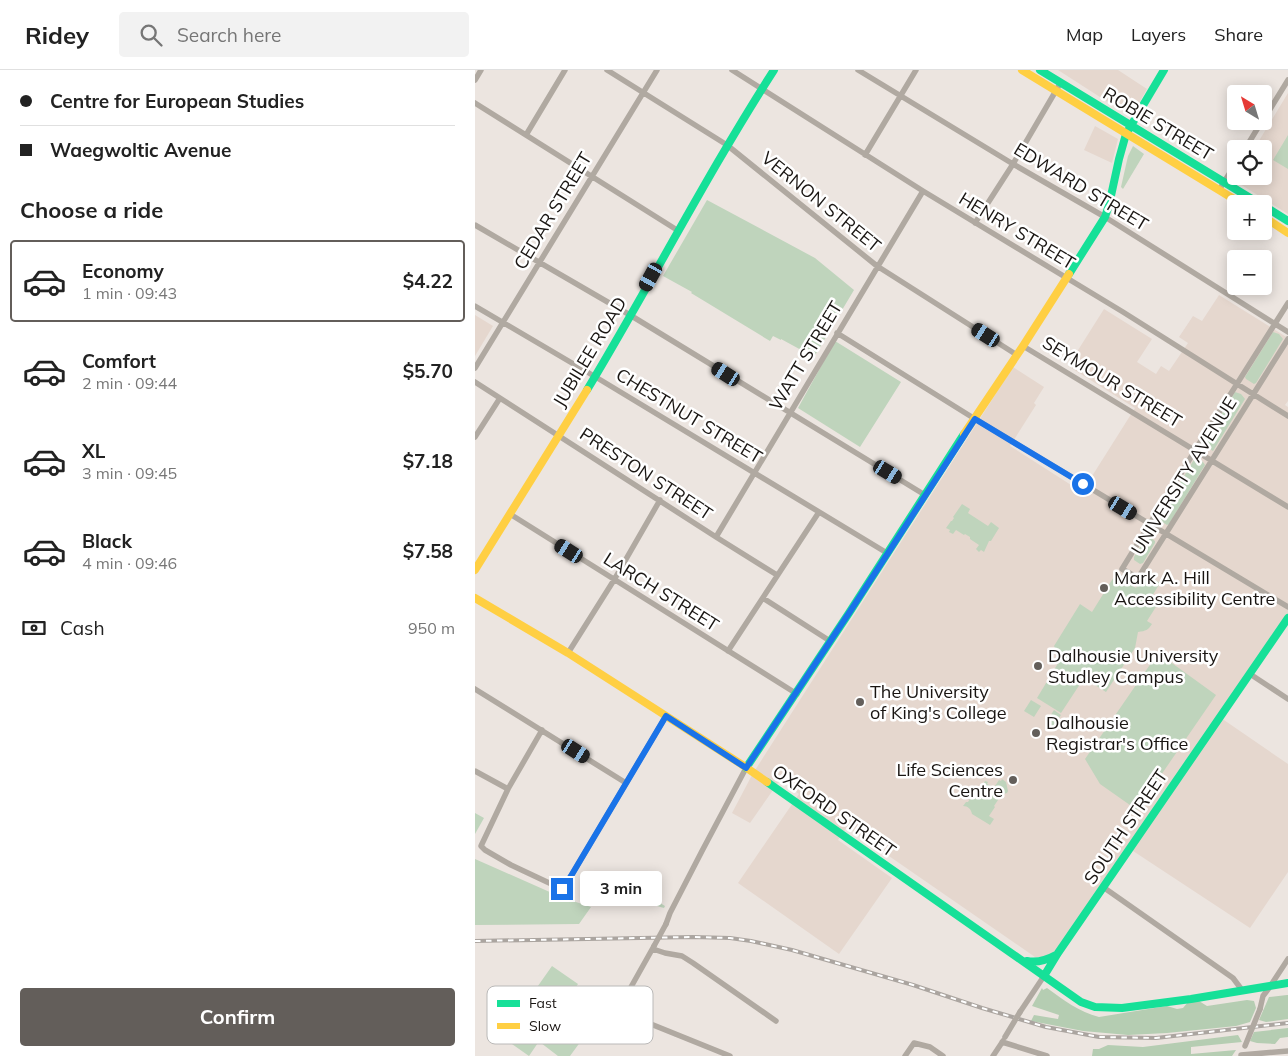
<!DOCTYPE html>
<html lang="en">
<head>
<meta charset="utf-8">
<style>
  body { margin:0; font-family:Mulish,sans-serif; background:#f2f2f2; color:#222; height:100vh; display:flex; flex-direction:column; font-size:19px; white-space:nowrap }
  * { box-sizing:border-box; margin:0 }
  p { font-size:16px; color:#767676 }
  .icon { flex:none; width:28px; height:28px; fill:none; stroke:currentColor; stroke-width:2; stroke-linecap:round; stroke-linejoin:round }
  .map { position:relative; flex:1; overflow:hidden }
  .drawer { display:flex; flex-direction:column; background:#fff; width:475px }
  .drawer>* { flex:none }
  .hud { display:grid; align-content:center; height:110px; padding:0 20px; background:#fff }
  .needle { width:32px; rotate:322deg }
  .tools { position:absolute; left:752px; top:15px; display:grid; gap:10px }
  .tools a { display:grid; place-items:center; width:45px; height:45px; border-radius:5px; background:#fff; box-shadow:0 2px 12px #0003; font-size:25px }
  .end { position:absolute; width:22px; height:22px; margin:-11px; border:6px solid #1a73e8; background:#fff; box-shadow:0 0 0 2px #fff }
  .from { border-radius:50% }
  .bubble { position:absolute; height:35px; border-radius:5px; background:#fff; box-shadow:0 2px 12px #0003; font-size:16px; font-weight:700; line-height:35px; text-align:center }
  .car { position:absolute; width:15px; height:30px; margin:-15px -8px; border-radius:6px; box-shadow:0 0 4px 1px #0007; background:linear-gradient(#222 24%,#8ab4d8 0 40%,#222 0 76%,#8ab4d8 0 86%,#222 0) }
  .hud b { display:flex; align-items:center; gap:18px; height:48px; font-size:19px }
  .hud b+b { border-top:1px solid #e0e0e0 }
  .hud i { width:12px; height:12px; background:#222 }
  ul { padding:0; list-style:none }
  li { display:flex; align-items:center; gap:15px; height:82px; margin:0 10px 8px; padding:0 10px; border:2px solid transparent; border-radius:5px }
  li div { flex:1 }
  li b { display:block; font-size:19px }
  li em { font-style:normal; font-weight:700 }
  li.selected { border-color:#635e5a }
  li>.icon { width:45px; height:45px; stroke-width:1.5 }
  h2 { padding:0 20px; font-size:22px; line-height:60px }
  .pay { display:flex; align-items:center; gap:12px; height:55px; padding:0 20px; font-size:19px }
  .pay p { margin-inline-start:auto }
  .button { display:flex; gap:10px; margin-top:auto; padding:10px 20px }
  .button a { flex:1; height:58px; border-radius:5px; background:#635e5a; color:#fff; font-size:20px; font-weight:700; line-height:58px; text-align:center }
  header { display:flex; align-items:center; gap:30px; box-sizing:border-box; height:70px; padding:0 25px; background:#fff; border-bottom:1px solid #e0e0e0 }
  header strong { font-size:24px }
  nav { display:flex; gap:28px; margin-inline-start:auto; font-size:18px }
  .search { width:350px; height:45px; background:#f2f2f2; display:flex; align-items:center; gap:12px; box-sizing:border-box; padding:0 18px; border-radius:5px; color:#767676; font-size:19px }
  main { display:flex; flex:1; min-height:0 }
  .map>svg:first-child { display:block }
  .built { fill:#e5d7ce }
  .green { fill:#bfd4bc }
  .forest { fill:#b5cdb2 }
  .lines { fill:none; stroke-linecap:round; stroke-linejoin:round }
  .street { stroke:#b0a9a1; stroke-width:5.5 }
  .fast { stroke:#16e098; stroke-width:8 }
  .slow { stroke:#ffcf43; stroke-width:8 }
  .rail-casing { stroke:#aba5a0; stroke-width:4 }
  .rail { stroke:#fff; stroke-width:2; stroke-dasharray:5.5; stroke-linecap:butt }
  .street-bridge { stroke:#b0a9a1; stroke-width:5.5 }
  .route { stroke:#1a73e8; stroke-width:6 }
  .poi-dot { fill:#635e5a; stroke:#fff; stroke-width:2 }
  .labels { text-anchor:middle; stroke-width:5; stroke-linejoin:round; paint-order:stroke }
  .street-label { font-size:18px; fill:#191512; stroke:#fff }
  .poi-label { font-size:18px; fill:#191512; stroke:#fff; text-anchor:start }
  .key { fill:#fff; stroke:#bab9b8; stroke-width:1 }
  .key-label { font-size:14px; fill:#191512 }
</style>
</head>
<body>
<header>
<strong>Ridey</strong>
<div class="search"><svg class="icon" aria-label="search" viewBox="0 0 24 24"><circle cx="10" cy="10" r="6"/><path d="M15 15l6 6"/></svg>Search here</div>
<nav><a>Map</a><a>Layers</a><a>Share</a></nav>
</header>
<main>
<section class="drawer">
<div class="hud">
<b><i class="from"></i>Centre for European Studies</b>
<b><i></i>Waegwoltic Avenue</b>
</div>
<h2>Choose a ride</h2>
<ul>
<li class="selected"><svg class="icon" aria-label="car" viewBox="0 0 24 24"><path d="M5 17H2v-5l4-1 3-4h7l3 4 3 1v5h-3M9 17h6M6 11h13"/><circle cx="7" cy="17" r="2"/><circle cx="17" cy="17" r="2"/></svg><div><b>Economy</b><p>1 min · 09:43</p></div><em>$4.22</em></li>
<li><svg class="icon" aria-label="car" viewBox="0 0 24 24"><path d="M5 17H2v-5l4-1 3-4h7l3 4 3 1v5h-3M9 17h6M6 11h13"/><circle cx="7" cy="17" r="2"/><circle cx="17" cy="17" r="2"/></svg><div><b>Comfort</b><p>2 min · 09:44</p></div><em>$5.70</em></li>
<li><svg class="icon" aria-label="car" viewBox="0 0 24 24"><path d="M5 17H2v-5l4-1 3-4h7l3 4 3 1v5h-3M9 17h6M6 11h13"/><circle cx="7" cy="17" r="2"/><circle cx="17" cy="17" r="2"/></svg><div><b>XL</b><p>3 min · 09:45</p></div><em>$7.18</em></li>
<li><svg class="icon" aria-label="car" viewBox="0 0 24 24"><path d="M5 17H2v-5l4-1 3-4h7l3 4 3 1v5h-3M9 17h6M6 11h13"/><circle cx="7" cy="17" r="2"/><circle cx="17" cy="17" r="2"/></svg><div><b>Black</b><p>4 min · 09:46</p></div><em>$7.58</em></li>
</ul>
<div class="pay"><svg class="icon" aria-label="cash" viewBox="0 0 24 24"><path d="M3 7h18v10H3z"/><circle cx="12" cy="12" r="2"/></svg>Cash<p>950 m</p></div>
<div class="button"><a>Confirm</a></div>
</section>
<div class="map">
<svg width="813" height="986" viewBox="0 0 813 986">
  <rect width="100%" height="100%" fill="#ece5e0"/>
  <path class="built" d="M583,0H643L672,19L656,47Z
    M813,23V144L760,111L762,106H789V79H779Z
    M620,56L643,69L637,93L609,80Z
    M744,225L813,268V331L810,335L813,337V544L746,648L813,694V802L775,858L655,779L583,883L570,887H560L372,757L363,770L417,808L364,884L263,813L324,724L305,710L275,753L257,743L277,705L538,297L569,317L559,333L561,335L535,376L607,422L660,338L593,296L629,239L677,269L662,292L681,304L686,296L694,301L713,273L704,267L718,246L727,251Z
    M0,245L18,256L0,286Z"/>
  <path class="green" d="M813,65V99L798,90Z
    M658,76L669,84L648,119L646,117L653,86Z
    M232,130L340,188L379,220L339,287L306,269V270L298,266L295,271L216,223L217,222L188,206Z
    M798,262L804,264L808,269L781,313L779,314L771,309L770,307Z
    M360,271L426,312L385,377L323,338Z
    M760,322L766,324L770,329L738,381L728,375Z
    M720,388C724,388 728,391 730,395L694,454L692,455L683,449Z
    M487,434L495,439L493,443L513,456L516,452L524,458L516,471H514L509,482L506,480L504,482L501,479L504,475L495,469V467L490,464L489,465L481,460L478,464L474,462L475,460L471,458L476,451H477L479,448L478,447Z
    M673,466L680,471V473L668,493L665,494L659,490V487L671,467Z
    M670,504L685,513L676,528L684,532L672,551L677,554C673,560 671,561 663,562L660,578L631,622L609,608L586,643L562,628L585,590L579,576L605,534L617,542L640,505L661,518Z
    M683,583L741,625L662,740L625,714L610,689Z
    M556,630L566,636L559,647L549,641Z
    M579,640L586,645L577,658L570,654Z
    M527,709L531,712L533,721L532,723L529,724L526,728L525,727L519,736L520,737L514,746L519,749L515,755L497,744C496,739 493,736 488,736L491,732H493L496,727L499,729L510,711L513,712L512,714L518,717L520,716L524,710L526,711Z
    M0,743L9,748L0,764Z
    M0,789L86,827L116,837L104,854L0,855Z
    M150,812L190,836L189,838L143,825Z
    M77,896L103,914L54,986L27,967Z
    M88,941L114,960L95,986H83L66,973Z"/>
  <path class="forest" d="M567,918L568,920L572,918C589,930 604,942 624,947L692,936L702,939L708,938L713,932L724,931L732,936L772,930L779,931L781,938L775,952L761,956L692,963L653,965L608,961L556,951L559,945L583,949L584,945L557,936Z
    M812,925H813V949L791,952L784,950L794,927Z
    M813,958V967L805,968L800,974L782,973L775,971L779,962Z
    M763,965L767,972L716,977V984L761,980L757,986H617L618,979H624L633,975L668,977Z"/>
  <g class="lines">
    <path class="street" d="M132,0L252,75L402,196L542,285
      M257,0L448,121L648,242L813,346
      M383,0L538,94L630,147L813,262
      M0,10L6,0
      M0,33L202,160
      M789,49L813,10
      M51,65L90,0
      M770,79L787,51
      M390,85L441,0
      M744,120L761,93
      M500,153L538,94L586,12
      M0,155L155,245L450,425
      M813,233L724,374L647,499L663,508L813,269
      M0,236L119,306L412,483
      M362,263L500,349L813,537
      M548,276L813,437
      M0,298L182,0
      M0,312L241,467L302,505
      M0,367L25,328
      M35,444L322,624
      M241,467L448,121
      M288,528L355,571
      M253,581L344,442
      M93,583L139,510L185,430
      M775,604L813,629
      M0,619L151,713
      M67,660L33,719L6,776L10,780L36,795L87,819L94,825
      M0,701L33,719
      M628,817L758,908L767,920
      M87,819L96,806L191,646
      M191,854L195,843L227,781L271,698
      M178,879L190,883L207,886L218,893L301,951
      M785,939L788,926L794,918L813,889
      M146,942L255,986
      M545,942L569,906
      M136,967L156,917L179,876
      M527,972L572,986
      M766,985L813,981
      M430,986L439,973L455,977L468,986
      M518,986L528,971"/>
    <path class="fast" d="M565,0L785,134
      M789,136L813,151
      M594,204L630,147L634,135L644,89L651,64L689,0
      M112,320C176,214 232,104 299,0
      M271,698L374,543L489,364
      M292,712L606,932L620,937L647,938L716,929L813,913
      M552,891C563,893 572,890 581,885
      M569,906L583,883L813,548"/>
    <path class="slow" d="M547,0L767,134
      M789,147L813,163
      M489,364L548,276L594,204
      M0,500L112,320
      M0,528L93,583L266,694L292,712"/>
    <defs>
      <path id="rail" d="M0,871L218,867L255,868L276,871L317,880L438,915L507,938L571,957L624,967L681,968L813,953"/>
    </defs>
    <use href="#rail" class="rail-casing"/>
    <use href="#rail" class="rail"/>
    <path class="street-bridge" d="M179,876L191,854
      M530,967L545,942
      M770,976L785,939"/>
  </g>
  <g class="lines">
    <path class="route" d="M87,819L96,806L191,646L271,698L378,537L500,349L608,414"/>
  </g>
  <g class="poi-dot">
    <circle cx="629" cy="518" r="5"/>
    <circle cx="563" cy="596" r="5"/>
    <circle cx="385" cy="632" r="5"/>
    <circle cx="561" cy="663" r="5"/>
    <circle cx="538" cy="710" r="5"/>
  </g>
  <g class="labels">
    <g class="street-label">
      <text transform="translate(683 54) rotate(31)" y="6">ROBIE STREET</text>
      <text transform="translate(606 117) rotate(31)" y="6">EDWARD STREET</text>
      <text transform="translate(346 132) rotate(39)" y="6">VERNON STREET</text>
      <text transform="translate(78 141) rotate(-59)" y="6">CEDAR STREET</text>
      <text transform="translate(542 161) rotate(31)" y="6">HENRY STREET</text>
      <text transform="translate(115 282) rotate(-59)" y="6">JUBILEE ROAD</text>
      <text transform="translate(331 286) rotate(-59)" y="6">WATT STREET</text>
      <text transform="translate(637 312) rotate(31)" y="6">SEYMOUR STREET</text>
      <text transform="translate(214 346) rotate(31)" y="6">CHESTNUT STREET</text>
      <text transform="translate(171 404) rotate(33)" y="6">PRESTON STREET</text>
      <text transform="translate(709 406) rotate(-58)" y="6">UNIVERSITY AVENUE</text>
      <text transform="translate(186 522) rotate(32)" y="6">LARCH STREET</text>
      <text transform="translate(359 741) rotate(35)" y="6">OXFORD STREET</text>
      <text transform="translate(651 757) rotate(-56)" y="6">SOUTH STREET</text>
    </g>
    <g class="poi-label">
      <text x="639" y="514">Mark A. Hill<tspan x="639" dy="21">Accessibility Centre</tspan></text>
      <text x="573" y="592">Dalhousie University<tspan x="573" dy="21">Studley Campus</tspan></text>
      <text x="395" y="628">The University<tspan x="395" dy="21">of King's College</tspan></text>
      <text x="571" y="659">Dalhousie<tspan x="571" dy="21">Registrar's Office</tspan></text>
      <text x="528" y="706" text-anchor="end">Life Sciences<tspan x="528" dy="21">Centre</tspan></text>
    </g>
  </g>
  <rect x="12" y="916" width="166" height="58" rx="8" class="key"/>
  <rect x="22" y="930" width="23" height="7" fill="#16e098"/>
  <rect x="22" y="953" width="23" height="6" fill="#ffcf43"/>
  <g class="key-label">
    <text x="54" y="938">Fast</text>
    <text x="54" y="961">Slow</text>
  </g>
</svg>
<div class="tools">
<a><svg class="needle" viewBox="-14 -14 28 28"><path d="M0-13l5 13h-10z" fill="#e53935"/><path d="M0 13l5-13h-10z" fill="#767676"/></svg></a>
<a><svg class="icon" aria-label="locate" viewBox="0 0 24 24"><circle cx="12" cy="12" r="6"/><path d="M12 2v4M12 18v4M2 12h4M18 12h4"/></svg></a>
<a>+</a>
<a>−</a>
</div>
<i class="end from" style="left:608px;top:414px"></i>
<i class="end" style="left:87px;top:819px"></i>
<div class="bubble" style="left:105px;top:801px;width:82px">3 min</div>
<i class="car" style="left:176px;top:207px;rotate:209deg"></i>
<i class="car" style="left:511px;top:265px;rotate:302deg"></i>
<i class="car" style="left:251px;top:304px;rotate:302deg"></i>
<i class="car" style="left:413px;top:402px;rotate:121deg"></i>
<i class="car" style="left:648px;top:438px;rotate:121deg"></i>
<i class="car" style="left:94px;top:481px;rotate:302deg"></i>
<i class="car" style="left:101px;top:681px;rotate:122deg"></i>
</div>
</main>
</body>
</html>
